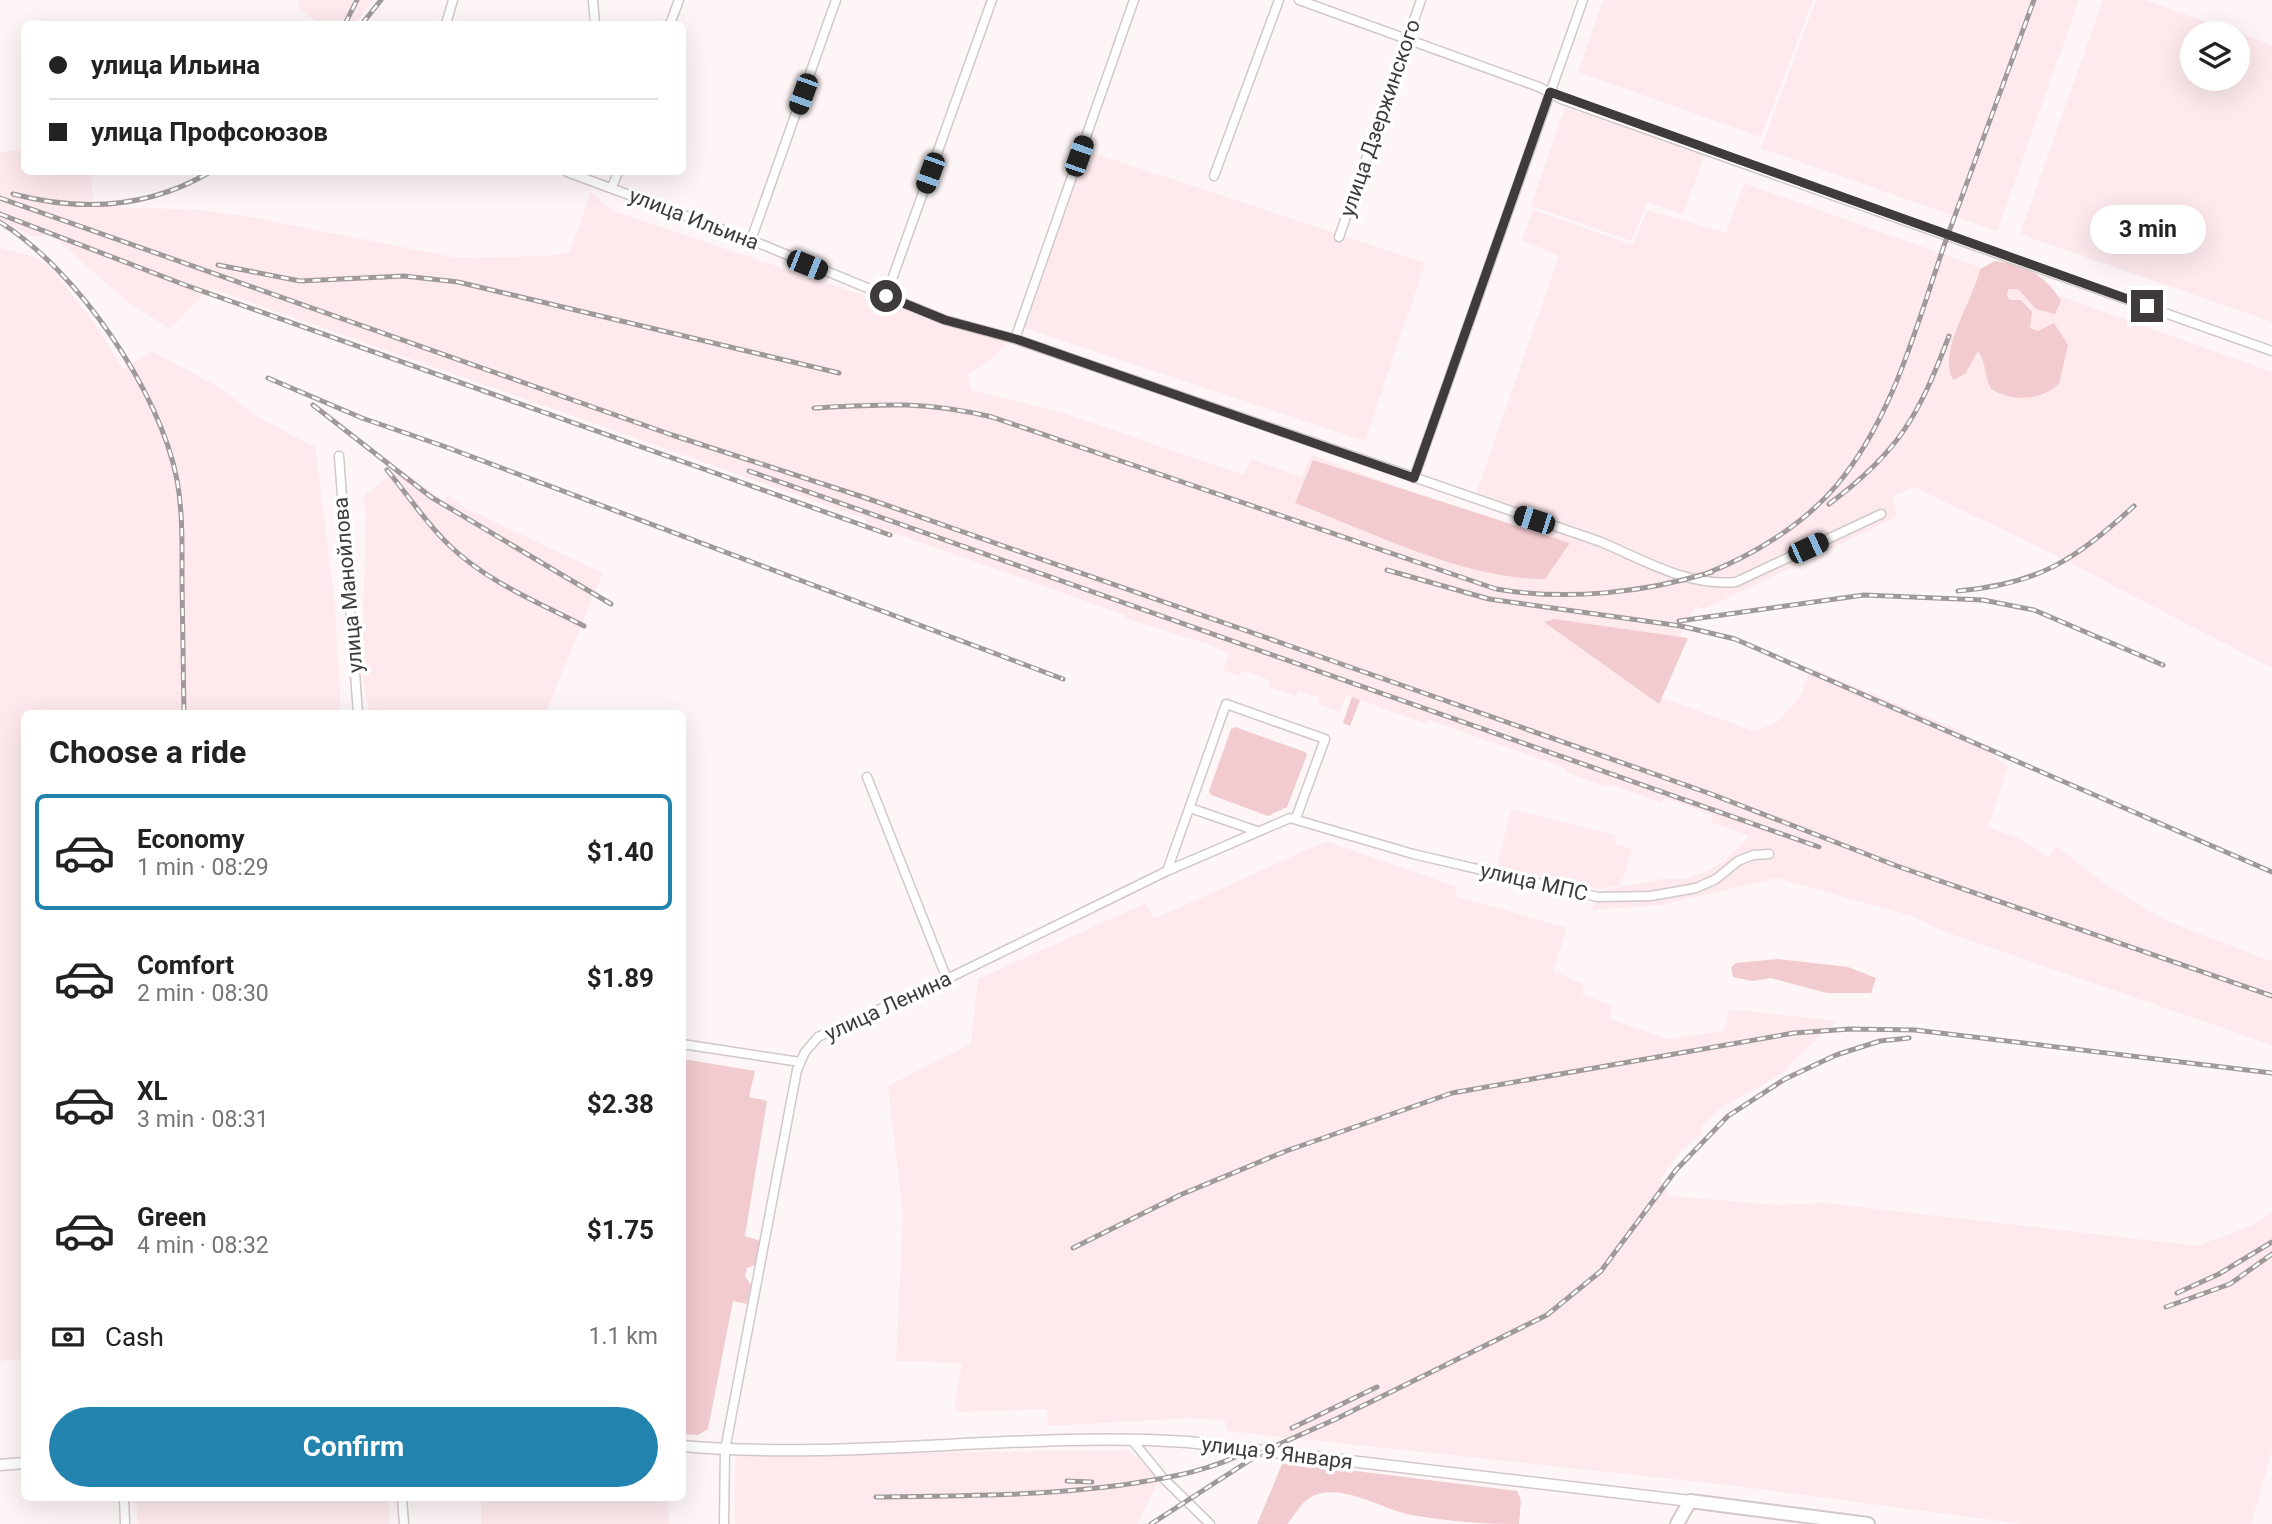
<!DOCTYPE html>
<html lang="en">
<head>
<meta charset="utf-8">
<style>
  body { margin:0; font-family:Roboto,sans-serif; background:#f2f2f2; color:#222; height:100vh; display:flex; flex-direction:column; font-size:26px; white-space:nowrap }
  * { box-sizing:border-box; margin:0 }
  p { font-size:23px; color:#767676 }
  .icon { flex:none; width:38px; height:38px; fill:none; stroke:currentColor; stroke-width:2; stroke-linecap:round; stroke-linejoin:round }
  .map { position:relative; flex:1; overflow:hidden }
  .drawer { position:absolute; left:21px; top:710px; width:665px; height:791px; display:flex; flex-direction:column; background:#fff; border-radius:10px; box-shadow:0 7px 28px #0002 }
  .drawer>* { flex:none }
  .hud { position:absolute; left:21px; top:21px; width:665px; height:154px; border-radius:10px; box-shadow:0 7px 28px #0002; display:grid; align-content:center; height:154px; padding:0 28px; background:#fff }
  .buttons { position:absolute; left:2180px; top:21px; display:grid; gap:14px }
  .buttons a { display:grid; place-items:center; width:70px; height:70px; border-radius:50%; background:#fff; box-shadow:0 7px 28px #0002; font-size:35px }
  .end { position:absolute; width:32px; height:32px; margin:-16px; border:9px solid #3f3b3b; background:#fff; box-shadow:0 0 0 4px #fff }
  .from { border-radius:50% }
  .bubble { position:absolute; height:49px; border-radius:24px; background:#fff; box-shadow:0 7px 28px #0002; font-size:23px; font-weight:700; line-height:49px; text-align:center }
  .car { position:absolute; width:21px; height:42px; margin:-21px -10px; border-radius:9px; box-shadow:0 0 5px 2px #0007; background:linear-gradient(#222 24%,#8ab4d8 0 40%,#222 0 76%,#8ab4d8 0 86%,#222 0) }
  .hud b { display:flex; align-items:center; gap:24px; height:66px; font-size:26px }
  .hud b+b { border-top:2px solid #e0e0e0 }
  .hud i { width:18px; height:18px; background:#222 }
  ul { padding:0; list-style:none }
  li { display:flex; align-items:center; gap:21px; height:116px; margin:0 14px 10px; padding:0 14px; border:4px solid transparent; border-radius:10px }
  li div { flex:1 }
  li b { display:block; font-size:26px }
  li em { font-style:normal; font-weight:700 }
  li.active { border-color:#2183ae }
  li>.icon { width:63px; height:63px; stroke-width:1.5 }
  h2 { padding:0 28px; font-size:32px; line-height:84px }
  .pay { display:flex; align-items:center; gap:18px; height:77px; padding:0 28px; font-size:26px }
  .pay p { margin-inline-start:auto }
  .cta { display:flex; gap:14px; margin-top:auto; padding:14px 28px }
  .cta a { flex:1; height:80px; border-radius:42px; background:#2183ae; color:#fff; font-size:28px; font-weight:700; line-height:80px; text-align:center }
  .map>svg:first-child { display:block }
  .built { fill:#feeaed; fill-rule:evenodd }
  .green { fill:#f1cbd0 }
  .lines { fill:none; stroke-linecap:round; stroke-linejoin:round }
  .minor-casing { stroke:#d2c8c9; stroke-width:11 }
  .tertiary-casing { stroke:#d2c8c9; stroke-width:13 }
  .primary-casing { stroke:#d2c8c9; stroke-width:16 }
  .minor { stroke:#fff; stroke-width:8 }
  .tertiary { stroke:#fff; stroke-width:10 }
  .primary { stroke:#fff; stroke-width:12 }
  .rail-casing { stroke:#9f9999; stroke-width:5 }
  .rail { stroke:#fff; stroke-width:2.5; stroke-dasharray:8; stroke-linecap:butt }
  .route { stroke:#3f3b3b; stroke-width:9 }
  .labels { text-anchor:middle; stroke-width:7; stroke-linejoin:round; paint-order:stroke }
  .street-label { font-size:21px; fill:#3f3b3b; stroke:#fff }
</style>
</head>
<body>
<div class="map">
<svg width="2272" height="1524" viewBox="0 0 2272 1524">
  <rect width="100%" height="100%" fill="#fef5f6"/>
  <path class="built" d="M300,0H373L355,24H319L298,7Z
    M1603,0H1813L1761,137L1578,72Z
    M1816,0H2079L1997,231L1761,148Z
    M2103,0H2145L2272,45V322L2020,234ZM2193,33H2238V79H2193Z
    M1565,107L1704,155L1683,214L1647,202L1632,241L1531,206Z
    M24,150V172H91L93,202L119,207L200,210L250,217L458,258L550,256L570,252L591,192L613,211L989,338L993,335L1010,340L987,363L968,374L971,390L1060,412L1244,475L1251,459L1302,477L1311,455L1548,543L1477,491L1559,256L1522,240L1533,210L1633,245L1647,210L1726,233L1744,183L2272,372V668L2043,549L1914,487L1892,497L1897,517L1704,609L1696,606L1686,622L1657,696L1754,731L1776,723L1800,697L1811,668L1957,729L2008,766L1988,827L2018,838L2049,857L2056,846L2108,886L2165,920L2272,962V1045L1937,929L1915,917L1777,878L1661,905L1591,910L1601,891L1662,879H1685L1707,871L1723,862L1749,836L1711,822L1713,815L1665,798L1662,803L1609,784L1607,787L1565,772L1566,768L1429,720L1427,724L1346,695L1340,712L1318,704L1319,698L1299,691L1296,696L1268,686L1270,680L1242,670L1240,676L1223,670L1229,654L1211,645L1124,618L1125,615L868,524L865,519L210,288L170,329L125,300L52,235L33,237L0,219V152Z
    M1084,150L1425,263L1365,441L1025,328Z
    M0,248L38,258L54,272L95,324L123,369L152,351L217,386L258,417L315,447L335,606L341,714H24V1359L0,1361Z
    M399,468L443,501L448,495L465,508L603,573L545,714H370L362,676L366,511L363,502L366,494Z
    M1511,809L1615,835L1616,844L1632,849L1620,886L1598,889L1497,867Z
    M1326,841L1457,887L1455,896L1567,928L1553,971L1584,984L1581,994L1613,1006L1609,1019L1668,1039L1724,1031L1729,1009L1836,1021L1787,1067L1788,1070L1721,1108L1701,1126L1702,1133L1681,1151L1660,1180L1670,1196L1776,1205L1825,1203L2198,1246L2253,1225L2272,1212V1450L2251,1524H2022L1729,1485L1228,1431L1225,1420L1188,1418L1048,1426L1047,1409L958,1412L955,1404L962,1363L896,1361L903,1215L888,1086L971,1044L978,979L1146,903L1154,919Z
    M1128,1450L1160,1478L1137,1524H735V1455Z
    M136,1498H389L390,1524H138Z
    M481,1498H668L669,1524H481Z"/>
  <path class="green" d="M1995,261C2024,264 2046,275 2061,301L2055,314L2036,309L2018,289H2008L2007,296L2010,300H2021L2032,312L2030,328L2038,331L2054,323L2068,345L2059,384C2041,401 2012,402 1991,389C1984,376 1987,364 1978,351L1965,374L1953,380C1937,350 1974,300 1980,269Z
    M1313,460L1570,543L1545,579C1462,579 1372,532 1295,503Z
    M1554,619L1688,638L1659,704L1544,622Z
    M1352,697L1360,700L1350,726L1343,723Z
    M1235,727L1305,752L1307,755L1287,807L1268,816L1211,795L1209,791L1231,729Z
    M1778,959L1848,967L1876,978L1871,993H1827L1771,978L1752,981L1733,977L1731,967L1736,963Z
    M683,1059L755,1071L749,1097L767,1101L745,1236L760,1241L755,1265L747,1268L745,1276L751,1285L747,1304L733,1301L708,1429L698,1435L682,1434Z
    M1283,1462L1517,1491L1521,1500L1519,1524C1482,1524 1447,1521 1411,1515C1383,1510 1337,1479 1308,1499C1300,1504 1294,1517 1287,1524H1257Z"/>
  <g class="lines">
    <defs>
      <path id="minor" d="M593,0L595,24
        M1299,0L1539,87L1561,99L2272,351
        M446,24L453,0
        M670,24L679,0
        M567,172L751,240L945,320L1015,339L1601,542C1644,560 1688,587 1736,582L1881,514
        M1214,176L1279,0
        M612,187L618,172
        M1339,237L1421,0
        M751,240L836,0
        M886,296L992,0
        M1015,339L1134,0
        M339,456L358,714
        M1414,478L1583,0
        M867,777L947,979
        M1190,808L1257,831
        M1167,871L1226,704L1325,739L1296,818
        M682,1044L800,1062
        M1131,1439L1163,1478L1210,1524
        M124,1498L125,1524
        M402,1498L404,1524
        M724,1524L725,1450L797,1070L805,1052L818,1037L947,979L1167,871L1290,818L1413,854L1598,897L1651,896L1696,888L1716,879L1738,861L1753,855L1769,854"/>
      <path id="tertiary" d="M682,1446C851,1461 1020,1431 1188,1442L1690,1501
        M0,1465L24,1463"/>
      <path id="primary" d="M1677,1524L1690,1501L1868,1524"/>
    </defs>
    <use href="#minor" class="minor-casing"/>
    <use href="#tertiary" class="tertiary-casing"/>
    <use href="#primary" class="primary-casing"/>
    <use href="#minor" class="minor"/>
    <use href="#tertiary" class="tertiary"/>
    <use href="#primary" class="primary"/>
    <defs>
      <path id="rail" d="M345,24L357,0
        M362,24L381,0
        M13,194C81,212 149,208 210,172
        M0,198L672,435L866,498L1290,646L1711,794L1897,866L2272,996
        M0,214L185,285L890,535
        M0,222C77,270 160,391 177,480C183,513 182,548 182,581C183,625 183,670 184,714
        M218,265L300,281L404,276L458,282L839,373
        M268,378L362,418L446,447L1063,679
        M313,405L431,497L611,604
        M814,408C883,404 924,401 992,417L1496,589C1567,601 1643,593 1712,572
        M387,470C408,495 425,522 449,545C487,582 538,602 584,626
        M749,471L1819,847
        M1829,504C1899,452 1919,415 1949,336
        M1387,570L1489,599L1681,626L1735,639L2272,872
        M1705,574C1752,556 1803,525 1836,486C1894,417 1917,323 1946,240C1975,160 2005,80 2034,0
        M1958,591C2039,584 2075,560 2134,506
        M1679,621L1864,595L1983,600L2034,610L2163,665
        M1073,1248L1180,1195L1286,1151L1452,1093L1794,1033L1850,1029L1915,1030L2272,1073
        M2177,1293L2219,1274L2272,1242
        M2166,1307L2230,1284L2272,1254
        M1292,1428L1377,1387
        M1067,1481L1092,1482
        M876,1497C959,1496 1040,1496 1122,1485C1167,1478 1214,1471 1255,1447
        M1151,1524L1264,1451L1336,1419L1547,1315L1601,1271L1676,1170L1728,1116L1785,1079L1836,1055L1880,1041L1909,1038"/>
    </defs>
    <use href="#rail" class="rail-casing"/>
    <use href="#rail" class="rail"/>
  </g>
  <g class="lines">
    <path class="route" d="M886,296L945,320L1016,339L1414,478L1550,92L2147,306"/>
  </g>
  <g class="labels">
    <g class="street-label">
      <text transform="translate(1380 118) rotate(-71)" y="7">улица Дзержинского</text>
      <text transform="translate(694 219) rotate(21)" y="7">улица Ильина</text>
      <text transform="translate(348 585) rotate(-95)" y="7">улица Манойлова</text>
      <text transform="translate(1534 882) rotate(13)" y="7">улица МПС</text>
      <text transform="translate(888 1006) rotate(-25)" y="7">улица Ленина</text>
      <text transform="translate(1277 1453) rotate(7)" y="7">улица 9 Января</text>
    </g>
  </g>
</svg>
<div class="buttons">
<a><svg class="icon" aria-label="layers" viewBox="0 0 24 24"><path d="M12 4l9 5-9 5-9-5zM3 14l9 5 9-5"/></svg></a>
</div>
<i class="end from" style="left:886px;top:296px"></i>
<i class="end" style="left:2147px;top:306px"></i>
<div class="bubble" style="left:2090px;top:205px;width:116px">3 min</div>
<i class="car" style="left:803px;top:94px;rotate:200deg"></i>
<i class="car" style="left:1079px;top:156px;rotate:19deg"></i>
<i class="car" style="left:930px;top:173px;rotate:200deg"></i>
<i class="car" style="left:807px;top:265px;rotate:112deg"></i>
<i class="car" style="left:1534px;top:520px;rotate:288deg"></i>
<i class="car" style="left:1808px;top:548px;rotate:65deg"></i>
<div class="hud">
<b><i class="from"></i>улица Ильина</b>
<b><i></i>улица Профсоюзов</b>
</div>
<section class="drawer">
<h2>Choose a ride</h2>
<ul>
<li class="active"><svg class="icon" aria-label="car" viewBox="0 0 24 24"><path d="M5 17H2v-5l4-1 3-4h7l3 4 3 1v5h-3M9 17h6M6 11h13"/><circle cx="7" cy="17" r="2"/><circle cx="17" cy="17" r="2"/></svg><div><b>Economy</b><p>1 min · 08:29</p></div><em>$1.40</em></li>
<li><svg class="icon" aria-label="car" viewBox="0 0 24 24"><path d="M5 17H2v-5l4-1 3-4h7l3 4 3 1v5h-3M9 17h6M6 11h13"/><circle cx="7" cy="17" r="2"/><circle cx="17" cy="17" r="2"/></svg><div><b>Comfort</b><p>2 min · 08:30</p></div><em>$1.89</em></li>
<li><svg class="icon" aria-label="car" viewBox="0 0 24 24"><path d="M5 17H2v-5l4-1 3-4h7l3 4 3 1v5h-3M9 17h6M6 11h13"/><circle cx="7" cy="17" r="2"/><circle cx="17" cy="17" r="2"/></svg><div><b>XL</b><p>3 min · 08:31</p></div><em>$2.38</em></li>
<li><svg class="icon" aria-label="car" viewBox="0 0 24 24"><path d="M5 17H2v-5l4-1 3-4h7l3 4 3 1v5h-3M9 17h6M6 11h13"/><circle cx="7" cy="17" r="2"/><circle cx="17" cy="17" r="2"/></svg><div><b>Green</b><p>4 min · 08:32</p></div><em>$1.75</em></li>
</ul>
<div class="pay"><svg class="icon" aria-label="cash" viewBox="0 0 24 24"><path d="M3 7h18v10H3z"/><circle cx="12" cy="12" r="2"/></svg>Cash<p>1.1 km</p></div>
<div class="cta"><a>Confirm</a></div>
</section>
</div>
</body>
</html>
